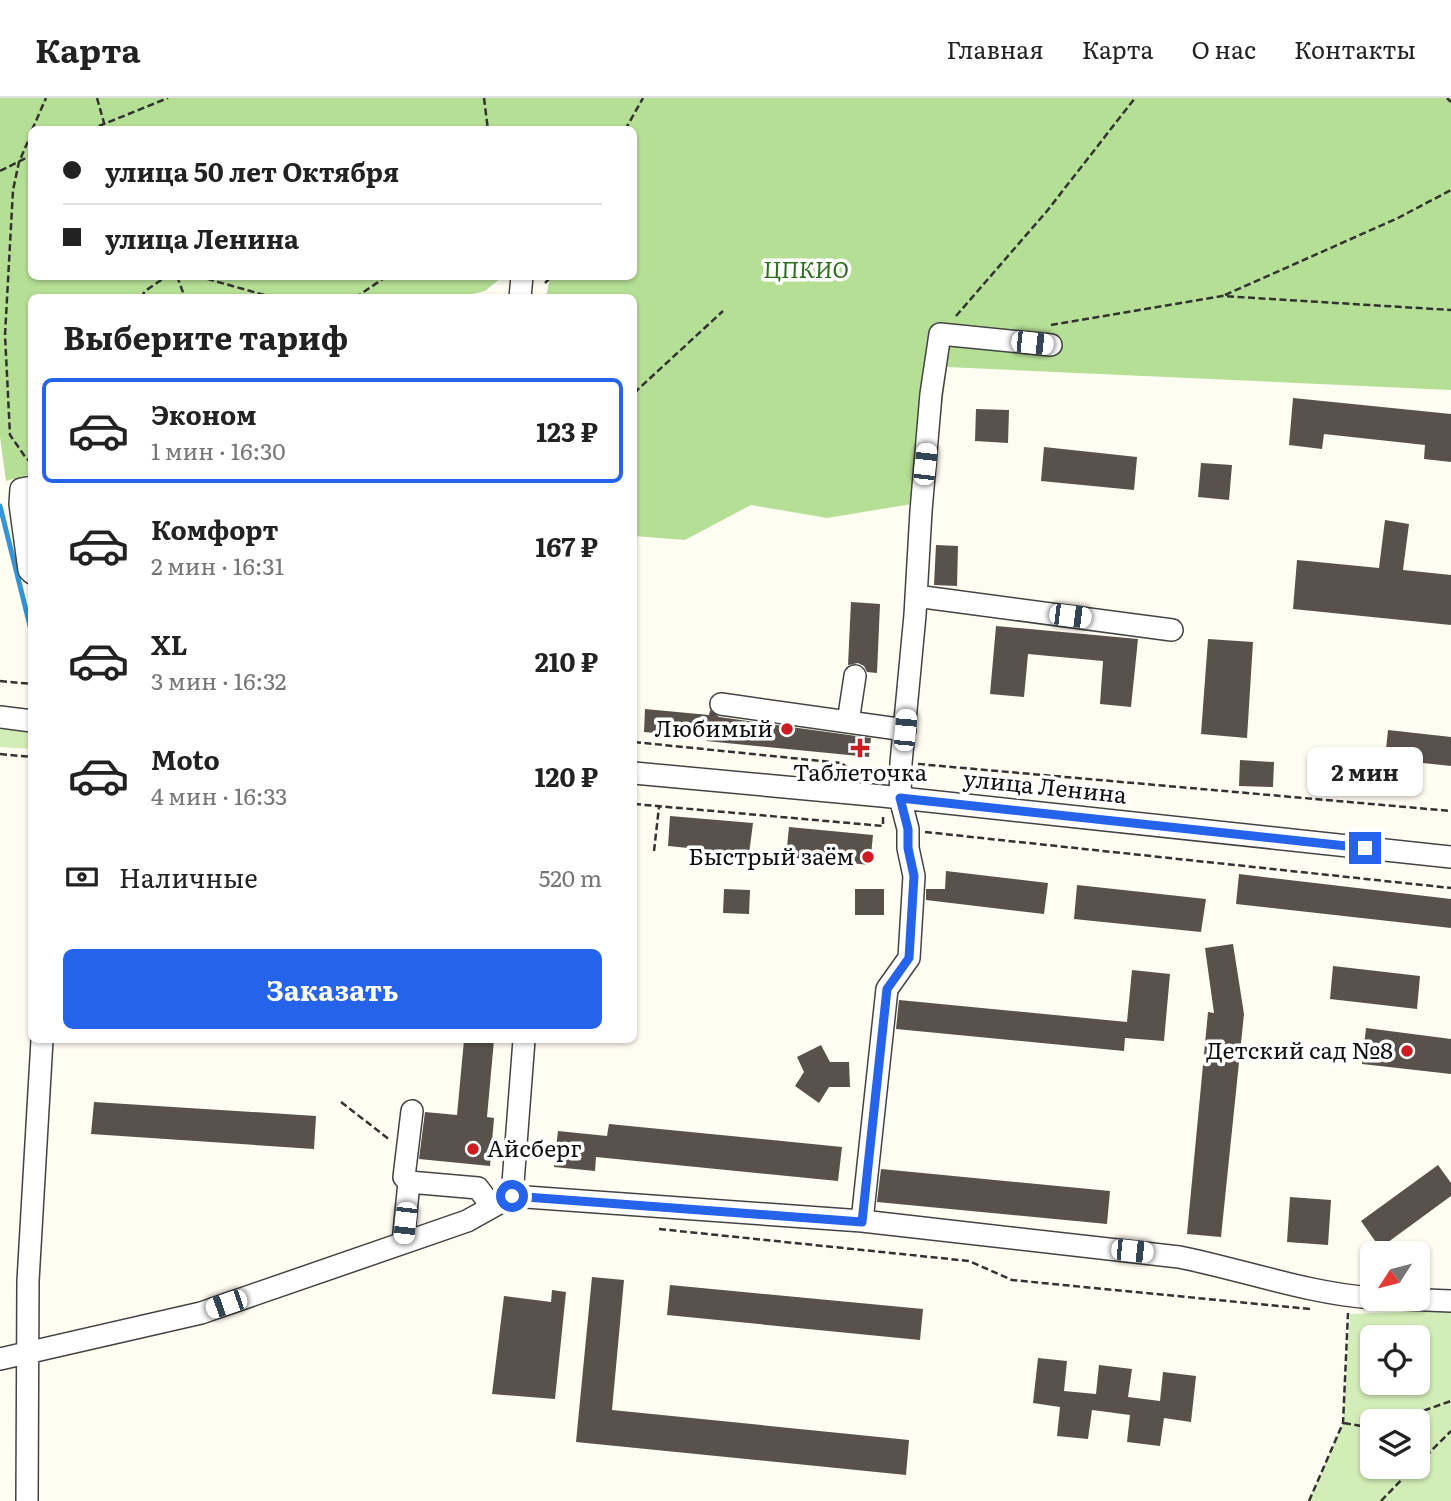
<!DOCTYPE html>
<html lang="ru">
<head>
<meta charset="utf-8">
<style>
  body { margin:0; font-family:Literata,serif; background:#f6f6f6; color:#222; height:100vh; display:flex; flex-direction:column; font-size:26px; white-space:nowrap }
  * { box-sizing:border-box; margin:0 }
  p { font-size:23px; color:#767676 }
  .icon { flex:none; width:38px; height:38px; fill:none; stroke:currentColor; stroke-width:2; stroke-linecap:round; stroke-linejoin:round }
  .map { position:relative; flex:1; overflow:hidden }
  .details { position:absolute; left:28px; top:196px; width:609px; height:749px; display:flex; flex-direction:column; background:#fff; border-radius:10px; box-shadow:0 2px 5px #0004 }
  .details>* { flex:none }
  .top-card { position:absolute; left:28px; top:28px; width:609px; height:154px; border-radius:10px; box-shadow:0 2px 5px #0004; display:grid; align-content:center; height:154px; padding:0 35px; background:#fff }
  .needle { width:46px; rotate:234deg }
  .tools { position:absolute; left:1360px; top:1143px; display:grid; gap:14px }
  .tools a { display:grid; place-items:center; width:70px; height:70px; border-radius:10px; background:#fff; box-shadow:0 2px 5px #0004; font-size:35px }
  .end { position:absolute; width:32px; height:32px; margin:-16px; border:9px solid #2563eb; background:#fff; box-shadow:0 0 0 4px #fff }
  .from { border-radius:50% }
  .bubble { position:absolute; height:49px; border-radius:10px; background:#fff; box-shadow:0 2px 5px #0004; font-size:23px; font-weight:700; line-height:49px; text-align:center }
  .car { position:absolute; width:21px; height:42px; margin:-21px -10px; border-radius:9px; box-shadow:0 0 5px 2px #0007; background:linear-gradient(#fff 24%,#345 0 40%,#fff 0 76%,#345 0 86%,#fff 0) }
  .top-card b { display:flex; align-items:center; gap:24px; height:66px; font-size:26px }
  .top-card b+b { border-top:2px solid #e0e0e0 }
  .top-card i { width:18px; height:18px; background:#222 }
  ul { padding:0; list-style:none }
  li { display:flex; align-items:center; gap:21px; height:105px; margin:0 14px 10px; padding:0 21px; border:4px solid transparent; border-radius:10px }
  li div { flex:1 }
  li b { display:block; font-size:26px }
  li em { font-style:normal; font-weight:700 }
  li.active { border-color:#2563eb }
  li>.icon { width:63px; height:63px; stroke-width:1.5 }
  h2 { padding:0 35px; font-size:32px; line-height:84px }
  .pay { display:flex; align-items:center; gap:18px; height:77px; padding:0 35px; font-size:26px }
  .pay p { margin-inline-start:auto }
  .action { display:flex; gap:14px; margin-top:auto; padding:14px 35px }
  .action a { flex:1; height:80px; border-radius:10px; background:#2563eb; color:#fff; font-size:28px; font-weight:700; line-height:80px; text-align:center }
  header { display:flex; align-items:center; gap:42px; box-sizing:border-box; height:98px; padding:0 35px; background:#fff; border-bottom:2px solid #e0e0e0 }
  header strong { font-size:33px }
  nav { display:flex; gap:38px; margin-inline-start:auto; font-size:24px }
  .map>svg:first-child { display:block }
  .green { fill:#d3edb8; fill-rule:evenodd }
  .forest { fill:#b6df96 }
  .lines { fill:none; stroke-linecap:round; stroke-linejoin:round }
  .stream { stroke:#3494d8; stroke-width:5 }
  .building { fill:#59514b }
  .minor-casing { stroke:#434343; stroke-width:24 }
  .path { stroke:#323232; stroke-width:2.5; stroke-dasharray:7 3.5; stroke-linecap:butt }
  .minor { stroke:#fff; stroke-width:21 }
  .route { stroke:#2563eb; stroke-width:9 }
  .poi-dot { fill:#cc1c21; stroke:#fff; stroke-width:2.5 }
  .labels { text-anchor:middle; stroke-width:7; stroke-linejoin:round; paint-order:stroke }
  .park-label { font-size:23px; font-style:italic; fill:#2a6e1a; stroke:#fff }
  .poi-label { font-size:23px; fill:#101010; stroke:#fff; text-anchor:end }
  .street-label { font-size:23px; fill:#101010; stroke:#fff }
</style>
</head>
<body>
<header>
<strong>Карта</strong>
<nav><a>Главная</a><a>Карта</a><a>О нас</a><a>Контакты</a></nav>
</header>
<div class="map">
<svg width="1451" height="1403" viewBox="0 0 1451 1403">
  <rect width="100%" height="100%" fill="#fffdf2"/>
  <path class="green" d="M0,631L31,634V651L0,649Z
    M1451,1212V1403H1309L1343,1325L1350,1216ZM1372,1239H1418V1284H1372ZM1372,1323H1418V1368H1372Z"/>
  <path class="forest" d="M0,0H1451V292L947,269L930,403L827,420L751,407L685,442L634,438V200L546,199L550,179L634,178V32H32V178L502,179L485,193L455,200H32L31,376L6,383L0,339Z"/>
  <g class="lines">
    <path class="stream" d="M0,408L32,536"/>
  </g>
  <path class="building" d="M1293,300L1451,316V364L1424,361L1425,347L1324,336L1322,351L1289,347Z
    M976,311L1009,312L1008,345L975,343Z
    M1044,349L1137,359L1134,392L1041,383Z
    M1201,365L1232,367L1229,402L1198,399Z
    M1385,422L1409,426L1403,472L1451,477V527L1293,511L1297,462L1379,470Z
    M936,447L958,448L957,488L934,487Z
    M851,504L880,506L877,575L867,574L864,568L858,565L848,567Z
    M996,528L1138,541L1131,609L1100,606L1103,563L1028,556L1024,599L990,596Z
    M1208,541L1253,544L1247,640L1201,636Z
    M645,611L709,617L710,612L719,619L871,640L869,659L706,643L707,640L644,634Z
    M1388,632L1451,639V668L1385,661Z
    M1240,662L1274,664L1273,689L1239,688Z
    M670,718L753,725L749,756L668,748Z
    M789,729L873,737L870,767L786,759Z
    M946,773L1048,785L1044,816L926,802V791H945Z
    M1239,776L1451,801V830L1236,806Z
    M1077,787L1206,801L1201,834L1074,821Z
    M724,791L750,792L749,816L723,815Z
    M855,791H884V817H855Z
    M1233,846L1244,916L1221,1139L1187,1136L1208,914L1214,915L1205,850Z
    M1333,868L1420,878L1417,911L1330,901Z
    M1132,872L1170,876L1164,943L1125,940L1124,953L896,931L899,902L1127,924Z
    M1366,930L1451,941V976L1362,966Z
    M464,942H494L487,1019L494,1020L490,1068L419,1061L425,1014L457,1017Z
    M821,947L830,964H849L850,989H829L819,1005L795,988L804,974L797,959Z
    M94,1004L316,1018L314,1051L91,1036Z
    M609,1026L842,1049L838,1083L596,1059L595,1073L554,1069L558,1033L607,1038Z
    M1438,1067L1451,1085V1098L1380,1150L1361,1123Z
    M881,1071L1110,1093L1107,1126L877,1104Z
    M1290,1099L1331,1102L1328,1147L1287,1144Z
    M592,1179L624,1182L612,1312L909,1342L906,1377L576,1344Z
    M670,1187L923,1211L920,1242L667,1217Z
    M552,1192L566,1194L555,1301L492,1296L504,1198L551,1204Z
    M1038,1260L1067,1263L1064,1293L1096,1296L1099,1267L1132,1271L1128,1299L1160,1303L1163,1274L1196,1278L1191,1324L1164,1320L1160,1348L1127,1344L1130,1317L1092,1312L1088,1341L1057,1338L1060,1309L1033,1305Z"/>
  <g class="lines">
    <defs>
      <path id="minor" d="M520,200L522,178
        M32,389L21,391L20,406L29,472L32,475
        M916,498L1172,532
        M721,606L905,632
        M0,619L32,623
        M848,624L855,578
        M634,675L882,698L1451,759
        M412,1013L404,1079L409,1084L478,1090L492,1109
        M512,1098L524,942
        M862,1123L887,891L909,860L914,778L908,750V731L900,700L901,665L915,517L921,413L931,296L940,236L1051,247
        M403,1145L409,1084
        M1378,1200L1451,1203
        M0,1261L201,1215L467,1123L512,1098L862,1123L1179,1159C1244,1172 1306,1195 1372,1200
        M27,1403L28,1183L42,942"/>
    </defs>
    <use href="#minor" class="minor-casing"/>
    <path class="path" d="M97,0L106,32
      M484,0L488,32
      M1447,0L1451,4
      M32,32L46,0
      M89,32L168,0
      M625,32L643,0
      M32,34L19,64L13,92L5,237L10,337L26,360L32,365
      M0,73L32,57
      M177,178L185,200
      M197,178L275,200
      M545,185L552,178
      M1225,197L1398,120L1451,92
      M141,200L145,193L167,178
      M355,200L387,178
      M956,218L1047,113L1135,0
      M1051,227L1222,198L1451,212
      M634,295L723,213
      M0,583L32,586
      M634,644L841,665L853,673L883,676
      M0,656L32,659
      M918,666L1451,713
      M634,706L883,728V718
      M925,734L1451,790
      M654,753L659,709
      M341,1004L390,1042
      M659,1131L969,1163L1012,1182L1310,1211
      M1394,1323L1451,1303
      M1344,1325L1372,1330
      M1418,1366L1451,1333
      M1309,1403L1343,1325L1348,1215
      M1381,1403L1415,1368"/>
    <use href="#minor" class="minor"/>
  </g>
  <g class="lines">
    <path class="route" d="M512,1098L862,1124L887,891L909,860L914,778L908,750V731L900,700L1365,750"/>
  </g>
  <g class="poi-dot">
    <circle cx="787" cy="631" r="7"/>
    <path d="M856.5 639.5h7v7h7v7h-7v7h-7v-7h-7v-7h7z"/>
    <circle cx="868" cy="759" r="7"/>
    <circle cx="1407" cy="953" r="7"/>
    <circle cx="473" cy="1051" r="7"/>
  </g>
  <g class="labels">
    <g class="park-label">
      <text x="806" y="180">ЦПКИО</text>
    </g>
    <g class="poi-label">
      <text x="773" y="639">Любимый</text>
      <text x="860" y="683" text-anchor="middle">Таблеточка</text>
      <text x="854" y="767">Быстрый заём</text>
      <text x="1393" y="961">Детский сад №8</text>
      <text x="487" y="1059" text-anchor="start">Айсберг</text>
    </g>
    <g class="street-label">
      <text transform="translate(1045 689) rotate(6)" y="8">улица Ленина</text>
    </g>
  </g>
</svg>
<div class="tools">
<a><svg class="needle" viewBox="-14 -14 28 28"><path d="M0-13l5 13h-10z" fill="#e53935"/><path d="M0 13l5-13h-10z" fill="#767676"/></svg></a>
<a><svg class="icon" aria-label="locate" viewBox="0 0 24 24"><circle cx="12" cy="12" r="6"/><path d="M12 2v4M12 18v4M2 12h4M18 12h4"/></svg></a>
<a><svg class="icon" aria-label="layers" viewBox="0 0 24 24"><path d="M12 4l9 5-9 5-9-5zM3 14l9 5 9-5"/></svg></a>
</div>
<i class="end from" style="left:512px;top:1098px"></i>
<i class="end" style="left:1365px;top:750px"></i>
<div class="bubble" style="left:1307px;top:649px;width:116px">2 мин</div>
<i class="car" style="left:1032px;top:245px;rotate:96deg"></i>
<i class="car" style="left:925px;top:366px;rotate:6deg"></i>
<i class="car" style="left:1070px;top:518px;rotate:97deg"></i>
<i class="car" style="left:905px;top:632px;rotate:5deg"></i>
<i class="car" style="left:405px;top:1125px;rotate:186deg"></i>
<i class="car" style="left:1132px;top:1153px;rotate:96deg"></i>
<i class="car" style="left:226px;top:1206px;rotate:251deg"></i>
<div class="top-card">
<b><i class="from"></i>улица 50 лет Октября</b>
<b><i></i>улица Ленина</b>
</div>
<section class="details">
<h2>Выберите тариф</h2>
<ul>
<li class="active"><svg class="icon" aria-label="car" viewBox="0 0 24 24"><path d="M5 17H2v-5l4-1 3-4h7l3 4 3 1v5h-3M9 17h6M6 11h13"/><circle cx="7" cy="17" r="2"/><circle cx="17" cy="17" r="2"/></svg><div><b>Эконом</b><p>1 мин · 16:30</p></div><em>123 ₽</em></li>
<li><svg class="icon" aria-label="car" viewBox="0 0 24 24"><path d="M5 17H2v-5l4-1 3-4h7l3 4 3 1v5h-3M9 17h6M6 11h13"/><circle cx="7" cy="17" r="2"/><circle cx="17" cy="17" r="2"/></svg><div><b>Комфорт</b><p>2 мин · 16:31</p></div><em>167 ₽</em></li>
<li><svg class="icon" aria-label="car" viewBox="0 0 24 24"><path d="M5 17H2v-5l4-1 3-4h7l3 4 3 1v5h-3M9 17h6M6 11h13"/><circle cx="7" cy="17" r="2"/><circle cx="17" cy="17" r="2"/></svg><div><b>XL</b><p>3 мин · 16:32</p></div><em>210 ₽</em></li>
<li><svg class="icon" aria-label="car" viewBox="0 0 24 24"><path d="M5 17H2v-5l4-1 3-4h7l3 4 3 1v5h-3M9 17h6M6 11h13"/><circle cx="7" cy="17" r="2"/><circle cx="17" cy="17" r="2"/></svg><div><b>Moto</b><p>4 мин · 16:33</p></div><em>120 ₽</em></li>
</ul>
<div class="pay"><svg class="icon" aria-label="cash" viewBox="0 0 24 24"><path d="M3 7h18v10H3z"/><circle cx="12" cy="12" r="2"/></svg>Наличные<p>520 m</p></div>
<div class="action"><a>Заказать</a></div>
</section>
</div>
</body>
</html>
